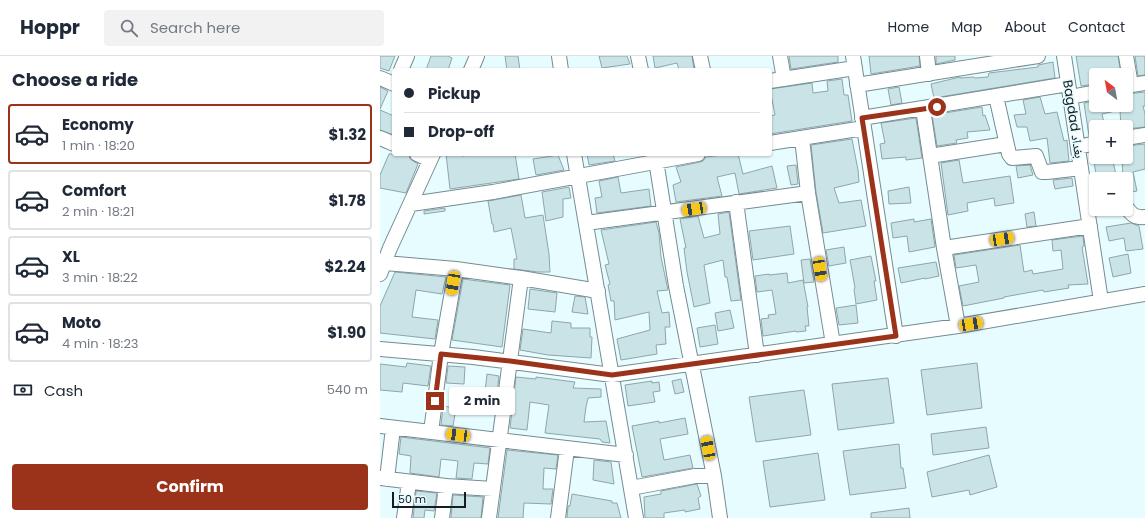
<!DOCTYPE html>
<html lang="en">
<head>
<meta charset="utf-8">
<style>
  body { margin:0; font-family:Poppins,"Noto Naskh Arabic",sans-serif; background:#f2f2f3; color:#1f2937; height:100vh; display:flex; flex-direction:column; font-size:15px; white-space:nowrap }
  * { box-sizing:border-box; margin:0 }
  p { font-size:13px; color:#747a83 }
  .icon { flex:none; width:22px; height:22px; fill:none; stroke:currentColor; stroke-width:2; stroke-linecap:round; stroke-linejoin:round }
  .map { position:relative; flex:1; overflow:hidden }
  .side { display:flex; flex-direction:column; background:#fff; width:380px }
  .side>* { flex:none }
  .top-card { position:absolute; left:12px; top:12px; width:380px; height:88px; border-radius:4px; box-shadow:0 1px 3px #0004; display:grid; align-content:center; height:88px; padding:0 12px; background:#fff }
  .needle { width:26px; rotate:328deg }
  .tools { position:absolute; left:709px; top:12px; display:grid; gap:8px }
  .tools a { display:grid; place-items:center; width:44px; height:44px; border-radius:4px; background:#fff; box-shadow:0 1px 3px #0004; font-size:20px }
  .scale { position:absolute; left:12px; bottom:10px; width:74px; box-sizing:border-box; padding-left:4px; border:2px solid #141d1f; border-top:0; font-size:11px; line-height:14px; white-space:nowrap; color:#141d1f; -webkit-text-stroke:3px #e7fcff; paint-order:stroke }
  .end { position:absolute; width:18px; height:18px; margin:-9px; border:5px solid #9b321a; background:#fff; box-shadow:0 0 0 2px #fff }
  .from { border-radius:50% }
  .bubble { position:absolute; height:28px; border-radius:4px; background:#fff; box-shadow:0 1px 3px #0004; font-size:13px; font-weight:700; line-height:28px; text-align:center }
  .car { position:absolute; width:12px; height:24px; margin:-12px -6px; border-radius:5px; box-shadow:0 0 3px 1px #0007; background:linear-gradient(#f5c518 24%,#345 0 40%,#f5c518 0 76%,#345 0 86%,#f5c518 0) }
  .top-card b { display:flex; align-items:center; gap:14px; height:38px; font-size:15px }
  .top-card b+b { border-top:1px solid #e0e1e3 }
  .top-card i { width:10px; height:10px; background:#1f2937 }
  ul { padding:0; list-style:none }
  li { display:flex; align-items:center; gap:12px; height:60px; margin:0 8px 6px; padding:0 4px; border:2px solid #e0e1e3; border-radius:4px }
  li div { flex:1 }
  li b { display:block; font-size:15px }
  li em { font-style:normal; font-weight:700 }
  li.on { border-color:#9b321a }
  li>.icon { width:36px; height:36px; stroke-width:1.5 }
  h2 { padding:0 12px; font-size:18px; line-height:48px }
  .pay { display:flex; align-items:center; gap:10px; height:44px; padding:0 12px; font-size:15px }
  .pay p { margin-inline-start:auto }
  .button { display:flex; gap:8px; margin-top:auto; padding:8px 12px }
  .button a { flex:1; height:46px; border-radius:4px; background:#9b321a; color:#fff; font-size:16px; font-weight:700; line-height:46px; text-align:center }
  header { display:flex; align-items:center; gap:24px; box-sizing:border-box; height:56px; padding:0 20px; background:#fff; border-bottom:1px solid #e0e1e3 }
  header strong { font-size:19px }
  nav { display:flex; gap:22px; margin-inline-start:auto; font-size:14px }
  .search { width:280px; height:36px; background:#f2f2f3; display:flex; align-items:center; gap:10px; box-sizing:border-box; padding:0 14px; border-radius:4px; color:#747a83; font-size:15px }
  main { display:flex; flex:1; min-height:0 }
  .map>svg:first-child { display:block }
  .building { fill:#cae3e7; stroke:#8ea6aa }
  .lines { fill:none; stroke-linecap:round; stroke-linejoin:round }
  .minor-casing { stroke:#758c90; stroke-width:16 }
  .minor { stroke:#fff; stroke-width:14 }
  .route { stroke:#9b321a; stroke-width:5 }
  .labels { text-anchor:middle; stroke-width:3.5; stroke-linejoin:round; paint-order:stroke }
  .street-label { font-size:13px; fill:#141d1f; stroke:#e7fcff }
</style>
</head>
<body>
<header>
<strong>Hoppr</strong>
<div class="search"><svg class="icon" aria-label="search" viewBox="0 0 24 24"><circle cx="10" cy="10" r="6"/><path d="M15 15l6 6"/></svg>Search here</div>
<nav><a>Home</a><a>Map</a><a>About</a><a>Contact</a></nav>
</header>
<main>
<section class="side">
<h2>Choose a ride</h2>
<ul>
<li class="on"><svg class="icon" aria-label="car" viewBox="0 0 24 24"><path d="M5 17H2v-5l4-1 3-4h7l3 4 3 1v5h-3M9 17h6M6 11h13"/><circle cx="7" cy="17" r="2"/><circle cx="17" cy="17" r="2"/></svg><div><b>Economy</b><p>1 min · 18:20</p></div><em>$1.32</em></li>
<li><svg class="icon" aria-label="car" viewBox="0 0 24 24"><path d="M5 17H2v-5l4-1 3-4h7l3 4 3 1v5h-3M9 17h6M6 11h13"/><circle cx="7" cy="17" r="2"/><circle cx="17" cy="17" r="2"/></svg><div><b>Comfort</b><p>2 min · 18:21</p></div><em>$1.78</em></li>
<li><svg class="icon" aria-label="car" viewBox="0 0 24 24"><path d="M5 17H2v-5l4-1 3-4h7l3 4 3 1v5h-3M9 17h6M6 11h13"/><circle cx="7" cy="17" r="2"/><circle cx="17" cy="17" r="2"/></svg><div><b>XL</b><p>3 min · 18:22</p></div><em>$2.24</em></li>
<li><svg class="icon" aria-label="car" viewBox="0 0 24 24"><path d="M5 17H2v-5l4-1 3-4h7l3 4 3 1v5h-3M9 17h6M6 11h13"/><circle cx="7" cy="17" r="2"/><circle cx="17" cy="17" r="2"/></svg><div><b>Moto</b><p>4 min · 18:23</p></div><em>$1.90</em></li>
</ul>
<div class="pay"><svg class="icon" aria-label="cash" viewBox="0 0 24 24"><path d="M3 7h18v10H3z"/><circle cx="12" cy="12" r="2"/></svg>Cash<p>540 m</p></div>
<div class="button"><a>Confirm</a></div>
</section>
<div class="map">
<svg width="765" height="462" viewBox="0 0 765 462">
  <rect width="100%" height="100%" fill="#e7fcff"/>
  <path class="building" d="M0,0H15L9,15L0,12Z
    M51,0H68L72,2L68,14H46Z
    M125,0H138L140,14H127Z
    M219,0H247L250,8L222,12Z
    M273,0H312L314,14H299L297,7L275,12Z
    M409,0H458V6L411,13Z
    M489,0H539L540,10L491,18Z
    M556,0H575V4L556,8Z
    M696,0H738L741,18L716,19V28L701,30Z
    M755,0H765V19L758,20Z
    M673,6L675,22L554,42L551,28L580,21V22L594,21L595,22L608,21L609,17L658,11V9Z
    M462,23L464,39H468L472,65L390,78V60L395,59L390,33L432,27L433,37L448,35L447,25Z
    M0,31L8,35L0,53Z
    M519,31L522,47L511,49L508,33Z
    M765,36V50H763L765,58V71L746,73V71H741L740,54L722,58L725,71H716V79L709,80L704,47L716,45V49H746V38Z
    M660,41L665,58L677,56L684,85L687,84L689,105L670,107L667,82L650,85L647,71H637L634,59L646,58L643,44Z
    M602,51L603,60L605,59L610,74L587,76L588,82L576,84L577,87L557,90L552,59Z
    M0,54L14,60V79L0,74Z
    M536,62L542,102L526,104V101L502,103L500,88L505,87L501,67Z
    M472,83L478,114L479,126L454,132L459,147L481,144L486,170L443,177L436,136L431,89Z
    M765,88V113L753,116L757,135L746,137V123H743L742,101H746V90Z
    M9,98H29L30,103L38,108L26,137L0,132V119Z
    M66,98H82V100L98,98H135L139,123L70,133Z
    M207,98H233L235,105L209,109Z
    M350,98H358L363,118L392,110L397,132L359,138L355,117L337,121L342,140L296,146L293,129L301,126L296,111L320,106L323,105L326,101Z
    M178,99L184,114L156,119L153,103Z
    M713,101H732L737,123H717Z
    M579,104L583,127L630,120L634,147L615,150L614,142L587,147L588,155L568,159L561,107Z
    M416,109L418,128L411,129L407,110Z
    M650,109L653,119L638,122L636,110Z
    M238,121L241,137L269,133L271,150L217,157L215,142L222,141L219,125Z
    M692,122L693,130L675,133L673,124Z
    M189,131L191,142L183,143V161L166,165L162,136Z
    M529,131L531,147L509,148L508,135Z
    M141,139L145,162L163,159L169,198L170,216H158L134,213V203H137L131,172L114,176L113,168H112L108,145Z
    M65,152V155L44,158V155Z
    M349,156L361,244L351,245L347,221H345L343,204L324,209L330,247L314,251L307,216L304,192H306L300,163L318,160L324,182L340,178L338,158Z
    M654,156L656,170L647,171L645,158Z
    M534,163V166L551,163L555,191L529,196L527,180L513,182L511,167Z
    M276,166L279,177L281,201L288,234L277,235L282,257L289,256L290,271H285L286,288L276,289L277,298L241,304L237,283L270,274L269,256L235,264L234,245H231L228,229L230,228L225,209L229,208L221,174Z
    M751,167L759,170L763,193L746,195L744,182L729,185L726,171Z
    M410,170L414,198L373,204L369,175Z
    M703,180L704,190L702,191L708,228L688,229L689,232L664,236L663,234L624,241V242L583,250L579,230L599,226L596,209L576,212L574,199L640,189L644,216L652,214L653,218L683,213L681,194L673,195L672,184Z
    M464,191L466,207L449,210L446,194Z
    M748,198L751,217L733,221L729,202Z
    M491,200L496,225H494L497,244L476,248L474,233L475,232L470,204Z
    M430,203L434,226L424,227L421,204Z
    M556,206L559,220L545,223V222L521,227L518,212Z
    M15,216L66,221L62,238L36,234L32,261L58,264L55,283L0,277V250Z
    M407,217L408,227L423,224L428,251H427L429,270H425L426,275L416,276V275L383,280L381,263L389,262L388,259L396,258L392,234L377,236L375,220L389,218V219Z
    M83,223L130,229L122,291L72,284Z
    M150,233L177,237L175,256L148,253Z
    M195,240L205,241L208,258L192,256Z
    M476,249L478,267L459,269L456,252Z
    M350,254L354,272L338,275L335,257Z
    M172,265L191,267V272H210V281H212L211,302L168,299L140,294L143,273L171,277Z
    M335,269L338,288L320,291L317,272Z
    M27,307L51,310L48,330L23,327L22,336L0,334V308L26,311Z
    M597,307L602,352L547,359L541,314Z
    M68,310L85,311L84,328L66,327Z
    M107,318L119,320L117,338L105,336Z
    M136,321L156,323V321L195,326L193,332L221,333V341L208,342L206,351L204,366L226,365L230,387L222,386L220,383L165,377L169,349L150,346L147,374L130,372Z
    M508,322L514,367L458,374L452,328Z
    M301,323L304,336L295,338L292,325Z
    M272,325V327L279,326L280,335L273,336L275,346L248,350L245,329Z
    M424,334L431,379L376,386L369,341Z
    M63,350L76,352L73,370L61,369Z
    M305,362L308,378L280,383L284,404L310,399L313,412L262,421L252,370L279,365V367Z
    M606,371L609,392L553,399L551,378Z
    M21,381L110,392L108,408L94,407L92,423L76,422L78,405L61,403L59,421L30,417L31,400L19,398Z
    M519,388L521,412H523L526,432L470,439L463,395Z
    M127,394L178,399L176,413L164,412L163,433H173L171,448L144,447L143,462H118Z
    M438,397L445,444L390,451L383,405Z
    M609,399L617,431L590,439L589,434L552,441L547,416Z
    M214,404L231,406L234,428L213,424Z
    M317,428L321,440L318,442L320,453L305,456V454L284,457V462H265L264,441L281,438V435Z
    M36,435L57,437L54,455L45,454L44,462H33Z
    M192,438L232,445V447H237L241,462H187L188,450H190Z
    M73,439L103,441L101,462H71Z
    M529,452L530,462H491V457Z"/>
  <g class="lines">
    <defs>
      <path id="minor" d="M179,0L181,14
        M258,0L261,14
        M320,0L323,14
        M400,0L404,23
        M473,0L516,280
        M547,0L549,18
        M684,0L721,245
        M746,0L751,29
        M21,14L27,0
        M91,14L97,0
        M0,22L14,28
        M390,25L475,12
        M477,29L658,0
        M746,30L765,27
        M616,40L629,98L632,102L656,100L662,116H667L701,112
        M690,41L716,36
        M543,53L564,192L578,270
        M482,62L688,28
        M0,82L14,88
        M422,82L428,137L453,288
        M746,82L765,79
        M390,87L484,72
        M698,91L716,87
        M37,98L50,104
        M194,98L256,462
        M275,98L296,230L334,420L340,462
        M550,100L626,88
        M356,146L377,299
        M31,148L113,136L318,98
        M746,151C752,159 755,162 765,161
        M206,167L428,137
        M564,192L710,170
        M5,207L76,213L141,222L218,235
        M0,218L10,192L53,98
        M0,293L93,301L232,319L578,270L765,238
        M0,370L246,399
        M51,376L61,298L76,213
        M0,422L66,430L113,433
        M7,423L13,372
        M251,432L315,420H334
        M24,462L29,426
        M62,462L66,430
        M109,462L141,222
        M178,462L187,393"/>
    </defs>
    <use href="#minor" class="minor-casing"/>
    <use href="#minor" class="minor"/>
  </g>
  <g class="lines">
    <path class="route" d="M55,345L61,298L130,305L232,319L516,280L482,62L557,51"/>
  </g>
  <g class="labels">
    <g class="street-label">
      <text transform="translate(694 63) rotate(81)" y="5">Bagdad بغداد</text>
    </g>
  </g>
</svg>
<div class="tools">
<a><svg class="needle" viewBox="-14 -14 28 28"><path d="M0-13l5 13h-10z" fill="#e53935"/><path d="M0 13l5-13h-10z" fill="#747a83"/></svg></a>
<a>+</a>
<a>−</a>
</div>
<div class="scale">50 m</div>
<i class="end from" style="left:557px;top:51px"></i>
<i class="end" style="left:55px;top:345px"></i>
<div class="bubble" style="left:69px;top:331px;width:66px">2 min</div>
<i class="car" style="left:314px;top:153px;rotate:261deg"></i>
<i class="car" style="left:622px;top:183px;rotate:81deg"></i>
<i class="car" style="left:440px;top:213px;rotate:171deg"></i>
<i class="car" style="left:73px;top:227px;rotate:190deg"></i>
<i class="car" style="left:591px;top:268px;rotate:81deg"></i>
<i class="car" style="left:78px;top:379px;rotate:277deg"></i>
<i class="car" style="left:328px;top:392px;rotate:349deg"></i>
<div class="top-card">
<b><i class="from"></i>Pickup</b>
<b><i></i>Drop-off</b>
</div>
</div>
</main>
</body>
</html>
